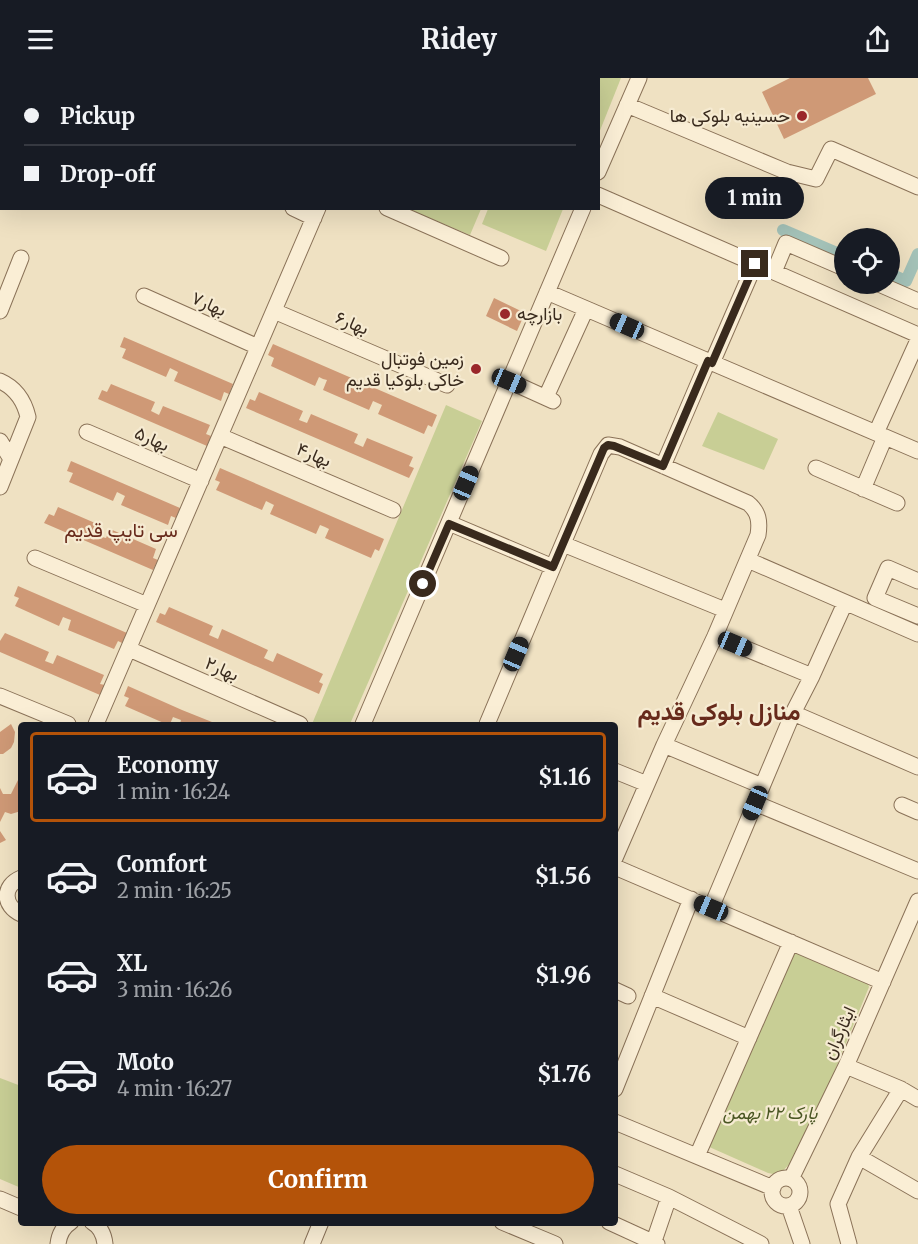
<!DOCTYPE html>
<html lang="en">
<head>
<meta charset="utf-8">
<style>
  body { margin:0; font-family:Merriweather,Vazirmatn,serif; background:#242831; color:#f1f3f6; height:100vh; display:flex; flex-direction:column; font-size:22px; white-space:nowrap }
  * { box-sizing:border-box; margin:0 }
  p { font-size:20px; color:#9ea1a6 }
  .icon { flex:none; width:33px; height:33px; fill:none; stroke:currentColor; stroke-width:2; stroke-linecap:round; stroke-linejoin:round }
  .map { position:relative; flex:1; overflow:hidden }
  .side { position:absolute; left:18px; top:644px; width:600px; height:504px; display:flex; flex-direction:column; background:#171b24; border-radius:6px; box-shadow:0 6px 24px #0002 }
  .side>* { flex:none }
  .guide { position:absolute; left:0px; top:0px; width:600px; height:132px; box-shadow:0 6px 24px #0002; display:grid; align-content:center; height:132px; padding:0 24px; background:#171b24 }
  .controls { position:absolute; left:834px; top:150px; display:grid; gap:12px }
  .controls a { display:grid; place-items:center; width:66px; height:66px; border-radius:50%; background:#171b24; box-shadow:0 6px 24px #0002; font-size:30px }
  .end { position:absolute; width:27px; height:27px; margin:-14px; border:8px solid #392a1d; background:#fff; box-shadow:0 0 0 3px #fff }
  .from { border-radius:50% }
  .bubble { position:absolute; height:42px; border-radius:21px; background:#171b24; box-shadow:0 6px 24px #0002; font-size:20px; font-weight:700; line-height:42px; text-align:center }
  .car { position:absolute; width:18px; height:36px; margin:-18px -9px; border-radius:8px; box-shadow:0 0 4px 2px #0007; background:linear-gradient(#222 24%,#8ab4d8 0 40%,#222 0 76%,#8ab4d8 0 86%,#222 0) }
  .guide b { display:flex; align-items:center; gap:21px; height:57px; font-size:22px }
  .guide b+b { border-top:2px solid #363941 }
  .guide i { width:15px; height:15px; background:#f1f3f6 }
  ul { padding:10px 0 0; list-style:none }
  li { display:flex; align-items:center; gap:18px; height:90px; margin:0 12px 9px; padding:0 12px; border:3px solid transparent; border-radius:6px }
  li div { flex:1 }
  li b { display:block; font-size:22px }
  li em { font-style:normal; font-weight:700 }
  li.current { border-color:#b45309 }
  li>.icon { width:54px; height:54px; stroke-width:1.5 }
  .cta { display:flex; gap:12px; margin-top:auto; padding:12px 24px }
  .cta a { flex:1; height:69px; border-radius:36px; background:#b45309; color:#fff; font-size:24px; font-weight:700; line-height:69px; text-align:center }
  header { display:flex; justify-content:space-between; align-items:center; height:78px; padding:0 24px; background:#171b24; font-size:27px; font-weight:700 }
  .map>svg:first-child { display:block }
  .green { fill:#c8ce95 }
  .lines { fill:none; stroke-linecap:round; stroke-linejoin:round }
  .canal { stroke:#a4c2b8; stroke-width:12 }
  .building { fill:#cf9976 }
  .minor-casing { stroke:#8a7258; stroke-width:17 }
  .minor { stroke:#faeed5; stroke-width:15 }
  .route { stroke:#392a1d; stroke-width:8 }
  .poi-dot { fill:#9a272a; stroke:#f6ebd2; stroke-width:2 }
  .labels { text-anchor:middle; stroke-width:4.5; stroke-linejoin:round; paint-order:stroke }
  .poi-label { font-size:18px; fill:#392a1d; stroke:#f6ebd2; text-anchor:end }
  .street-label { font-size:18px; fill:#392a1d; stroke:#f6ebd2 }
  .park-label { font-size:18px; font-style:italic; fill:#4a5623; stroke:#f6ebd2 }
  .neighbourhood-label { font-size:20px; fill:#672a1b; stroke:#f6ebd2 }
  .district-label { font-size:24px; font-weight:bold; fill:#672a1b; stroke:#f6ebd2 }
</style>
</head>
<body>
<header><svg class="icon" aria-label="menu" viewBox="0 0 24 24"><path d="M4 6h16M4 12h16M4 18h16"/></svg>Ridey<svg class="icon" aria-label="share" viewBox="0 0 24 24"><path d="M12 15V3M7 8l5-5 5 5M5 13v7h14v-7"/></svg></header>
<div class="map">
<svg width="918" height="1166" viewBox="0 0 918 1166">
  <rect width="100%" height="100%" fill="#efe1c2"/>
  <path class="green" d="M384,0H534V2L384,1Z
    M556,0H621L599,55L598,2L556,1Z
    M408,131H481L470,157Z
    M488,131V130L563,131L546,173L482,146Z
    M446,327L482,343L350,646H312Z
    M718,334L778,361L764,392L702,368Z
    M791,871L867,903L869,909L812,1048L796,1079L779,1097L768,1095L707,1068Z
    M0,1000L21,1008V1110L0,1101Z"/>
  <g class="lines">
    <path class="canal" d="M783,152L844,178
      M890,196L906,203L918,176"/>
  </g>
  <path class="building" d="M790,0H868L876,16L784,61L762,14Z
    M494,220L525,235L517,253L486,238Z
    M124,259L233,306L229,316L224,314L221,323L174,303L178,294L170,290L166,299L122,280L126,271L120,269Z
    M273,266L437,337L432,349L428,347L424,356L378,336L382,327L373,323L369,332L323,312L327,302L323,301L319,299L315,308L271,288L274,280L268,277Z
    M111,306L155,324L151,333L159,337L163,328L210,347L206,356L211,358L207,368L98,321L102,312L107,314Z
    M259,314L303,333L299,342L307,345L311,336L358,356L354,365L363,369L367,360L413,379L409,388L414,390L409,400L246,330L250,321L255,323Z
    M71,383L180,430L176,440L171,438L168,447L121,427L125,418L117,414L113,423L69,404L73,395L67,393Z
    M220,390L384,461L379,473L375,471L371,480L325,460L329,451L325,449L320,447L316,456L270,436L274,427L266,423L262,432L216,412L220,404L215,402Z
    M58,429L102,448L98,457L102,459L106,460L110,451L156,471L153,480L158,482L153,492L44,445L49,436L54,438Z
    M18,508L127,555L122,565L118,563L114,571L68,552L71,542L68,541L63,539L59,548L15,528L19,520L14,518Z
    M169,529L213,548L209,557L218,561L222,551L268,572L264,580L273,584L277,575L323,596L319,604L323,606L319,616L156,544L160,535L165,537Z
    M5,555L49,574L45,583L53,586L57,577L104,597L100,606L105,607L100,617L0,574V563Z
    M128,608L182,632L217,646H180L181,642L173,639L170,646H166L125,628L129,620L124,618Z
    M11,646L15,654L14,664L11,670L3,676H0V654Z
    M21,696V733L11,736L5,734L0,744V710L3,716H11Z
    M0,753L6,762L0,765Z"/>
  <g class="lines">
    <defs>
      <path id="minor" d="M185,0L189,2
        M348,2L349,1
        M374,2V0
        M627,27L787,94L816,101L831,71L918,109
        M598,94L639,0
        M598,117L918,257
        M293,130L314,140
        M387,130L501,180
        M774,194L786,165L844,190
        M879,206L918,223
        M547,214L918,373
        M144,218L258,269
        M0,233L21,180
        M274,233L447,307
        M712,285L755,186
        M0,303C16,310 24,322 28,339L0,409
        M509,303L553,323
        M546,319L586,231
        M87,354L201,403
        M876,355L918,262
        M220,358L393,432
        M0,363L11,381
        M663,388L708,283
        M816,390L897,425
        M863,411L885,359
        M449,445L553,489
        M563,466L725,532
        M35,480L147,527
        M748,482L918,556
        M918,503L888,490L875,520L918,538
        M715,558L812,598
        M129,571L300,646
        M0,618L68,646
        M793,635L918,689
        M96,646L318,130
        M363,646L583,130
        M487,646L553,489L601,376L608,367L620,369L748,425C759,434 760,444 758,457L715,558L664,667L615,780
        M664,667L762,708
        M615,693L647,706
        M755,725L918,793
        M902,727L918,734
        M615,789L883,904
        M21,800C2,808 3,828 21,836
        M711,830L793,635L812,598L845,525
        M615,912L628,918
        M652,918L749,960
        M846,988L901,1011L918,1021
        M615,1011L691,821
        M615,1044L773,1110
        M697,1078L791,864
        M859,1079L918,1113
        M615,1096L669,1119L761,1166
        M772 1114a14 14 0 1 1 28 0a14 14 0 1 1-28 0Z
        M791,1101L846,988L918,823
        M0,1121L21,1130
        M789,1128L802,1166
        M92,1144C101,1149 104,1157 105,1166
        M502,1144L555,1166
        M609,1144L657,1166
        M58,1166C59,1157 63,1149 71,1144
        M312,1166L321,1144
        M653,1166L669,1119
        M849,1166L838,1126L859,1079L901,1011"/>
    </defs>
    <use href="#minor" class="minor-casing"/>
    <use href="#minor" class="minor"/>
  </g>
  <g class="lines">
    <path class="route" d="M423,506L449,446L553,489L604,370L608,367L614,368L663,388L708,283L712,285L755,186"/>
  </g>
  <g class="poi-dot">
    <circle cx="802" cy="38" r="6"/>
    <circle cx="505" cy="236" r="6"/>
    <circle cx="476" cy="291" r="6"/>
  </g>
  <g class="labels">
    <g class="poi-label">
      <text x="790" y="44">حسینیه بلوکی ها</text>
      <text x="517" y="242" text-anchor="start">بازارچه</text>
      <text x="464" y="287">زمین فوتبال<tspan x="464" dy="21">خاکی بلوکیا قدیم</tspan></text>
    </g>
    <g class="street-label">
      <text transform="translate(209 226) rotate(24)" y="6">بهار۷</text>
      <text transform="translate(352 245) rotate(23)" y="6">بهار۶</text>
      <text transform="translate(152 361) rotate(24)" y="6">بهار۵</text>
      <text transform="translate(314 377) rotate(23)" y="6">بهار۴</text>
      <text transform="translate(222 591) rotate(24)" y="6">بهار۲</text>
      <text transform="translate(839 955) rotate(-66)" y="6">ایثارگران</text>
    </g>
    <g class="park-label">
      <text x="770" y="1041">پارک ۲۲ بهمن</text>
    </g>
    <g class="neighbourhood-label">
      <text x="121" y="459">سی تایپ قدیم</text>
    </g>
    <g class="district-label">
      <text x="719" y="642">منازل بلوکی قدیم</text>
    </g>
  </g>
</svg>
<div class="controls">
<a><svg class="icon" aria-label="locate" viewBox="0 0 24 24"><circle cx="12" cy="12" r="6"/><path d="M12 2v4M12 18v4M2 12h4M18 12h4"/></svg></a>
</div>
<i class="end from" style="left:423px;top:506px"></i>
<i class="end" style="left:755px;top:186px"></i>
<div class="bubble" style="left:705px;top:99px;width:99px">1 min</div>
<i class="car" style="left:627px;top:248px;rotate:294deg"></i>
<i class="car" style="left:509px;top:303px;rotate:113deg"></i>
<i class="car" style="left:466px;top:405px;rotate:23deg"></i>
<i class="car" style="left:735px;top:566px;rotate:113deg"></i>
<i class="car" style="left:516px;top:576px;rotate:23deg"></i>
<i class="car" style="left:755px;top:725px;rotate:203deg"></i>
<i class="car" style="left:711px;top:830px;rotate:293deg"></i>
<div class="guide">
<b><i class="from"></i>Pickup</b>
<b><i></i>Drop-off</b>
</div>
<section class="side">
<ul>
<li class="current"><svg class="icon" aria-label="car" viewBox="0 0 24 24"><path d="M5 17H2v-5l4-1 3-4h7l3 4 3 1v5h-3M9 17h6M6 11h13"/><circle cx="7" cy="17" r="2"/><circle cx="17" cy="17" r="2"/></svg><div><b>Economy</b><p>1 min · 16:24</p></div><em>$1.16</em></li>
<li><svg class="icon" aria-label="car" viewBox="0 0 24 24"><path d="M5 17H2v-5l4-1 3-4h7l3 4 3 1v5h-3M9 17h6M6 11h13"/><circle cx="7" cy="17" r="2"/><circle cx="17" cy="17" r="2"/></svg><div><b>Comfort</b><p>2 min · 16:25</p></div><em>$1.56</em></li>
<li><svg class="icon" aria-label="car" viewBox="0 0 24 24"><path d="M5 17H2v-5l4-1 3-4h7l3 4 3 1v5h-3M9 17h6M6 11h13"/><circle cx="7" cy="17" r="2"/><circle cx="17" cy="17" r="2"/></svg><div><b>XL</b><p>3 min · 16:26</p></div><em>$1.96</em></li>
<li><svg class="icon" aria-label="car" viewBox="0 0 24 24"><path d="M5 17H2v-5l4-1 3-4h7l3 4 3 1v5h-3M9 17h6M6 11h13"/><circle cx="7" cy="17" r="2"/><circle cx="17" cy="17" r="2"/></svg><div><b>Moto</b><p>4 min · 16:27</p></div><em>$1.76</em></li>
</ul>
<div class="cta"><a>Confirm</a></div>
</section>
</div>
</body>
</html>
